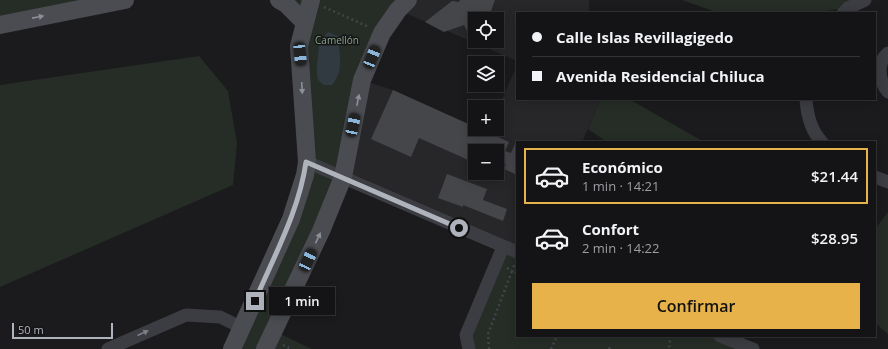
<!DOCTYPE html>
<html lang="es">
<head>
<meta charset="utf-8">
<style>
  body { margin:0; font-family:"Open Sans",sans-serif; background:#1d1d1f; color:#f1f3f6; height:100vh; display:flex; flex-direction:column; font-size:15px; white-space:nowrap }
  * { box-sizing:border-box; margin:0 }
  p { font-size:13px; color:#9d9ea1 }
  .icon { flex:none; width:22px; height:22px; fill:none; stroke:currentColor; stroke-width:2; stroke-linecap:round; stroke-linejoin:round }
  .map { position:relative; flex:1; overflow:hidden }
  .side { position:absolute; left:516px; top:141px; width:360px; height:196px; display:flex; flex-direction:column; background:#141416; border-radius:0px; box-shadow:0 2px 10px #0003,0 0 0 1px #333335 }
  .side>* { flex:none }
  .top-card { position:absolute; left:516px; top:12px; width:360px; height:88px; border-radius:0px; box-shadow:0 2px 10px #0003,0 0 0 1px #333335; display:grid; align-content:center; height:88px; padding:0 16px; background:#141416 }
  .tools { position:absolute; left:468px; top:12px; display:grid; gap:8px }
  .tools a { display:grid; place-items:center; width:36px; height:36px; border-radius:0px; background:#141416; box-shadow:0 2px 10px #0003,0 0 0 1px #333335; font-size:20px }
  .scale { position:absolute; left:12px; bottom:10px; width:101px; box-sizing:border-box; padding-left:4px; border:2px solid #afb3bc; border-top:0; font-size:11px; line-height:14px; white-space:nowrap; color:#afb3bc; -webkit-text-stroke:3px #161618; paint-order:stroke }
  .end { position:absolute; width:18px; height:18px; margin:-9px; border:5px solid #afb3bc; background:#111; box-shadow:0 0 0 2px #111 }
  .from { border-radius:50% }
  .bubble { position:absolute; height:28px; border-radius:0px; background:#141416; box-shadow:0 2px 10px #0003,0 0 0 1px #333335; font-size:13px; font-weight:600; line-height:28px; text-align:center }
  .car { position:absolute; width:12px; height:24px; margin:-12px -6px; border-radius:5px; box-shadow:0 0 3px 1px #0007; background:linear-gradient(#222 24%,#8ab4d8 0 40%,#222 0 76%,#8ab4d8 0 86%,#222 0) }
  .top-card b { display:flex; align-items:center; gap:14px; height:38px; font-size:15px }
  .top-card b+b { border-top:1px solid #333335 }
  .top-card i { width:10px; height:10px; background:#f1f3f6 }
  ul { padding:7px 0 0; list-style:none }
  li { display:flex; align-items:center; gap:12px; height:56px; margin:0 8px 6px; padding:0 8px; border:2px solid transparent; border-radius:0px }
  li div { flex:1 }
  li b { display:block; font-size:15px }
  li em { font-style:normal; font-weight:600 }
  li.selected { border-color:#e7b249 }
  li>.icon { width:36px; height:36px; stroke-width:1.5 }
  .button { display:flex; gap:8px; margin-top:auto; padding:8px 16px }
  .button a { flex:1; height:46px; border-radius:0px; background:#e7b249; color:#111; font-size:16px; font-weight:600; line-height:46px; text-align:center }
  .map>svg:first-child { display:block }
  .built { fill:#27272a; fill-rule:evenodd }
  .green { fill:#252d26 }
  .water { fill:#313a41 }
  .building { fill:#45464a }
  .lines { fill:none; stroke-linecap:round; stroke-linejoin:round }
  .path { stroke:#424449; stroke-width:2.5; stroke-dasharray:2 3; stroke-linecap:butt }
  .street { stroke:#3c3d42; stroke-width:13 }
  .secondary { stroke:#4a4c52; stroke-width:18 }
  .oneway { fill:#8c8f97 }
  .oneway2 { fill:#7b7e85 }
  .route { stroke:#afb3bc; stroke-width:5 }
  .labels { text-anchor:middle; stroke-width:3; stroke-linejoin:round; paint-order:stroke }
  .park-label { font-size:10px; fill:#87a589; stroke:#161618 }
</style>
</head>
<body>
<div class="map">
<svg width="888" height="349" viewBox="0 0 888 349">
  <rect width="100%" height="100%" fill="#1b1b1d"/>
  <path class="built" d="M408,0H589V13H517V61L398,10ZM475,19H497V41H475Z
    M517,65V99H601L582,142H517V252L343,177L362,80L393,90L475,127V129L487,133L489,129H497V111ZM475,151H497V173H475Z"/>
  <path class="green" d="M0,0H119L0,25Z
    M276,0H403L382,33L350,141L274,331L312,349H232L305,175L297,27Z
    M682,0H865L848,8L810,13H719Z
    M199,56L228,91L237,143L233,185L0,287V85Z
    M601,99H629L704,142H607L588,129Z
    M888,212V334L875,323V229Z
    M503,247L517,252V336H720L753,349H469L466,335Z"/>
  <path class="water" d="M328,32L338,36C339,54 345,69 332,85H324L318,80C315,67 319,55 319,42Z"/>
  <path class="building" d="M460,0H495L490,14L484,15L483,19H475V26L467,31L464,25L444,32L425,22L452,1L459,2Z
    M393,90L475,127V129H480L509,142L505,151L511,153L517,139V175L504,169L506,164L497,160V151H475V163L419,138L411,157L371,139Z
    M447,174L487,189L483,200L507,209L503,221L463,205V207L438,198Z"/>
  <g class="lines">
    <path class="path" d="M324,7L369,27
      M507,268L512,271L515,263
      M668,336L670,339L669,349
      M283,345L291,349
      M489,349L488,334L512,271L517,273
      M551,349L557,336
      M609,349L611,345"/>
    <path class="street" d="M843,13L848,8L865,0
      M888,53C876,63 879,81 888,92
      M806,99C807,114 811,131 822,142
      M307,162L517,252
      M875,177L888,182
      M720,336L753,349
      M108,349L186,315L220,317L243,328
      M469,349L466,335L503,247"/>
    <path class="secondary" d="M279,0L286,4L304,22
      M0,25L125,0
      M232,349L291,219L305,175L307,162L299,46L311,0
      M265,349L321,231L343,177L362,80L382,33L398,10L408,0"/>
  </g>
  <defs><path id="oneway-solid" d="M-6-.8H1V-3.2L6.5 0L1 3.2V.8H-6Z"/></defs>
  <g class="oneway">
    <use href="#oneway-solid" transform="translate(38 17) rotate(-11)"/>
    <use href="#oneway-solid" transform="translate(302 88) rotate(87)"/>
    <use href="#oneway-solid" transform="translate(358 100) rotate(-78)"/>
    <use href="#oneway-solid" transform="translate(318 238) rotate(-65)"/>
  </g>
  <use class="oneway2" href="#oneway-solid" transform="translate(143 333) rotate(-24)"/>
  <g class="lines">
    <path class="route" d="M255,301C274,256 299,211 306,162L459,228"/>
  </g>
  <g class="labels">
    <g class="park-label">
      <text x="337" y="44">Camellón</text>
    </g>
  </g>
</svg>
<div class="tools">
<a><svg class="icon" aria-label="locate" viewBox="0 0 24 24"><circle cx="12" cy="12" r="6"/><path d="M12 2v4M12 18v4M2 12h4M18 12h4"/></svg></a>
<a><svg class="icon" aria-label="layers" viewBox="0 0 24 24"><path d="M12 4l9 5-9 5-9-5zM3 14l9 5 9-5"/></svg></a>
<a>+</a>
<a>−</a>
</div>
<div class="scale">50 m</div>
<i class="end from" style="left:459px;top:228px"></i>
<i class="end" style="left:255px;top:301px"></i>
<div class="bubble" style="left:269px;top:287px;width:66px">1 min</div>
<i class="car" style="left:300px;top:54px;rotate:174deg"></i>
<i class="car" style="left:372px;top:57px;rotate:22deg"></i>
<i class="car" style="left:353px;top:125px;rotate:12deg"></i>
<i class="car" style="left:308px;top:260px;rotate:25deg"></i>
<div class="top-card">
<b><i class="from"></i>Calle Islas Revillagigedo</b>
<b><i></i>Avenida Residencial Chiluca</b>
</div>
<section class="side">
<ul>
<li class="selected"><svg class="icon" aria-label="car" viewBox="0 0 24 24"><path d="M5 17H2v-5l4-1 3-4h7l3 4 3 1v5h-3M9 17h6M6 11h13"/><circle cx="7" cy="17" r="2"/><circle cx="17" cy="17" r="2"/></svg><div><b>Económico</b><p>1 min · 14:21</p></div><em>$21.44</em></li>
<li><svg class="icon" aria-label="car" viewBox="0 0 24 24"><path d="M5 17H2v-5l4-1 3-4h7l3 4 3 1v5h-3M9 17h6M6 11h13"/><circle cx="7" cy="17" r="2"/><circle cx="17" cy="17" r="2"/></svg><div><b>Confort</b><p>2 min · 14:22</p></div><em>$28.95</em></li>
</ul>
<div class="button"><a>Confirmar</a></div>
</section>
</div>
</body>
</html>
